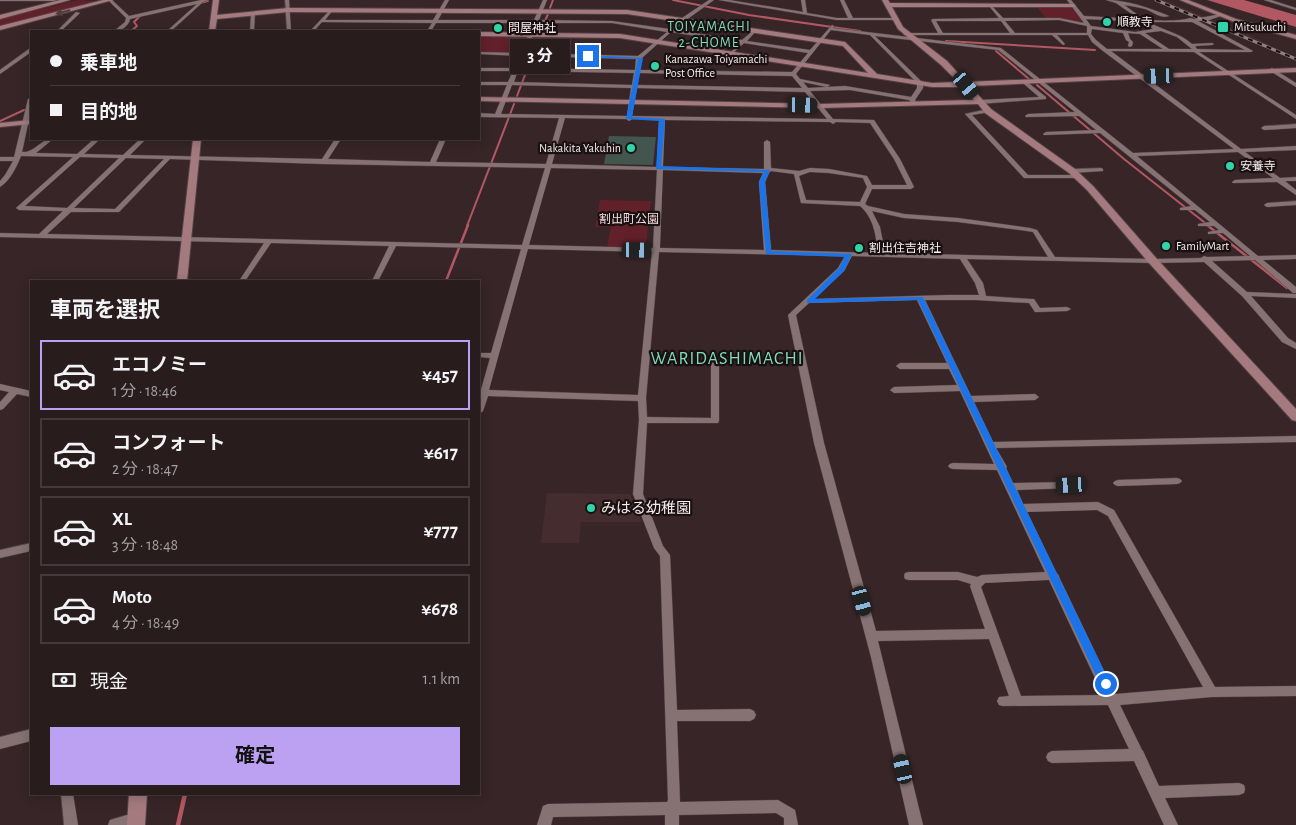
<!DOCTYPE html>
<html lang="ja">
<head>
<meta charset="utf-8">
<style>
  body { margin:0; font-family:"Alegreya Sans","Noto Sans JP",sans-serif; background:#35292a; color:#f1f3f6; height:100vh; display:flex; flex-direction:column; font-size:19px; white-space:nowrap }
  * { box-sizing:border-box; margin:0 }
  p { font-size:16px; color:#a5a1a4 }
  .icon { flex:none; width:28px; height:28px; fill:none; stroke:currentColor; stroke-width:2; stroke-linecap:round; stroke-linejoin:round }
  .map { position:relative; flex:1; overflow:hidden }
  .panel { position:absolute; left:30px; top:280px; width:450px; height:515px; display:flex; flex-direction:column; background:#291c1d; border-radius:0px; box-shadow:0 2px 12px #0003,0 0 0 1px #453a3b }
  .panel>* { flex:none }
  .hud { position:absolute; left:30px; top:30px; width:450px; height:110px; border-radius:0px; box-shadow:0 2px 12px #0003,0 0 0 1px #453a3b; display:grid; align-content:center; height:110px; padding:0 20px; background:#291c1d }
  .end { position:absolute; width:22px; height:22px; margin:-11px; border:6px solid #1a73e8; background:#fff; box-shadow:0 0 0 2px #fff }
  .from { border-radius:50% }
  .bubble { position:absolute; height:35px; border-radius:0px; background:#291c1d; box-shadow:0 2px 12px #0003,0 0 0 1px #453a3b; font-size:16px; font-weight:700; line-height:35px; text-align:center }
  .car { position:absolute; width:15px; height:30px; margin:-15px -8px; border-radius:6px; box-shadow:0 0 4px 1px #0007; background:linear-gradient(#222 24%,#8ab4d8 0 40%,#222 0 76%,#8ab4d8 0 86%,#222 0) }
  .hud b { display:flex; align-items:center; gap:18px; height:48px; font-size:19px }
  .hud b+b { border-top:1px solid #453a3b }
  .hud i { width:12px; height:12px; background:#f1f3f6 }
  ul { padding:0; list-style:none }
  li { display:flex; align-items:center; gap:15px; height:70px; margin:0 10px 8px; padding:0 10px; border:2px solid #453a3b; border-radius:0px }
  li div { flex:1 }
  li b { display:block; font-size:19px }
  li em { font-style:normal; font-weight:700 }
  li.selected { border-color:#bca0f2 }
  li>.icon { width:45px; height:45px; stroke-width:1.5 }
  h2 { padding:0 20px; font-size:22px; line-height:60px }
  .pay { display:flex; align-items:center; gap:12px; height:55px; padding:0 20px; font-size:19px }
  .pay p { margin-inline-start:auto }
  .button { display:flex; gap:10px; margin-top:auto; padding:10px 20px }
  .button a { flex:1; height:58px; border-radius:0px; background:#bca0f2; color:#111; font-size:20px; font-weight:700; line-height:58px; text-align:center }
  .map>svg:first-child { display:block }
  .built { fill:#452d2f }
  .green { fill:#62202b }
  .water { fill:#b25863 }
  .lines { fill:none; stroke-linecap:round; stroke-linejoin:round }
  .stream-far2 { stroke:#b25863; stroke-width:2 }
  .stream-far1 { stroke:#b25863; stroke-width:2.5 }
  .stream { stroke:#b25863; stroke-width:4.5 }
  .building { fill:#42554e }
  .street-casing { stroke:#524345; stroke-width:1 }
  .secondary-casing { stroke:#524345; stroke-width:2 }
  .street { fill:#867273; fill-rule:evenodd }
  .secondary { fill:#a47a7e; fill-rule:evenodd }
  .rail-casing { stroke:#918182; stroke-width:3 }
  .rail { stroke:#191111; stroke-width:2; stroke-dasharray:5; stroke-linecap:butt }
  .oneway { fill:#513b3d }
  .route { fill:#1a73e8 }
  .poi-dot { fill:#31d4a9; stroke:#191111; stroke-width:2 }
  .labels { text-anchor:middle; stroke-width:4.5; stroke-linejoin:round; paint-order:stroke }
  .far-poi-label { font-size:12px; fill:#f8ecec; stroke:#191111; text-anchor:start }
  .far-park-label { font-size:12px; fill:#f6dbdd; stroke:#191111 }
  .far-neighbourhood-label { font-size:14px; letter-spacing:1px; fill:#7fdbbc; stroke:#191111 }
  .poi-label { font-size:15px; fill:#f8ecec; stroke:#191111; text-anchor:start }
  .quarter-label { font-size:18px; letter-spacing:1px; fill:#7fdbbc; stroke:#191111 }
</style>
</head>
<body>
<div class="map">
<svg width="1296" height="825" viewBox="0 0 1296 825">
  <rect width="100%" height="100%" fill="#372527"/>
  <path class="built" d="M1154,0H1164L1249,35L1296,58V60L1270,47Z
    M547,493L630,494L642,522H581L579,543H541Z"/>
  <path class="green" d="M79,0L99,2L0,27V19Z
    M1036,6H1071L1084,22L1046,18Z
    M482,36H521L522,37L515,51L511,52H479Z
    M600,200L651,201L646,245L641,247H607L611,227H595Z"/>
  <path class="water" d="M1207,0H1244L1296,15V27Z"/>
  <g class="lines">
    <path class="stream-far2" d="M673,0L749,15L860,31
      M200,3L208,1
      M550,8L553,0
      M541,30L548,14
      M131,31L137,26L134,22L140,16
      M946,41L1095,50
      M996,51L1029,79
      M1037,85L1124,159L1209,226
      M517,96L539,38
      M0,121L24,110
      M467,226L514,104"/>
    <path class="stream-far1" d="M1207,225L1287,288
      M446,281L468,225"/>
    <path class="stream" d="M178,825L185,794"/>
  </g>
  <path class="building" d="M609,136L656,137L653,165L604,164Z"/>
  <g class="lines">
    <defs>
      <path id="street" d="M0,0H56L54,1H0Z
        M108,0H112L129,16L201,0H209L203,2L171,31H167L197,4L130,19C129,26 121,31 114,31L125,22L126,18Z
        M285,0H289L291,31H287Z
        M445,0H449L438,20H534L543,0H547L539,20L612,21L669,29L682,18L709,0H714L686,20L674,30L742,40L755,29L757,30L747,41L810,50L832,25L834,26L833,28L1001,48L1133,153L1234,149L1103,51L1092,42L1088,35H1057L1065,44L1063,45L1052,35H905L903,34L905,33H938L931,20L933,19L999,18L989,6L991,5L1003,18H1059L1084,23L1067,0H1071L1084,16L1139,19L1116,3L1106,0C1127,0 1150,8 1169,16C1160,19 1154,12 1145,9C1138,7 1131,6 1124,5C1130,9 1137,15 1144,18C1150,22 1184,21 1190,18L1194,19L1221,14V16L1209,20L1198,21L1253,51L1251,52H1199L1296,115V119L1194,52L1111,51L1241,149L1296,146V150L1245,152L1280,178L1296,177V181H1285L1296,190V195L1277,182L1233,183L1232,182L1235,180L1273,178L1238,152L1137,156L1258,256L1296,255V259L1263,260L1296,287V293H1293L1255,260L1212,261L1247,292L1296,294V298L1251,296L1288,338L1296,343V349L1282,342L1242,296L1204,262L1153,263L967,259L983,283L986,296L1031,299H1034L1040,308L1067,307L1071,309L1067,311L1038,312H1035L1029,303L976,300H925L971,396L1035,394L1039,397L1035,400L974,402L993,442L1296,436V442L996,448L1007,467L1006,468L1013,483L1071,482L1074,483L1076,485L1074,487L1071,488L1017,490L1023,504L1098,502L1114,510L1215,687L1296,686V696L1212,697L1120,705L1142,750L1143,751L1159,786L1239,783L1244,785L1245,789L1244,793L1239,795L1165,798L1178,825H1164L1134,761L1052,763L1048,761L1046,757L1048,753L1052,751L1129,749L1108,705L1003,706L999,705L997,701L999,697L1009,696L989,639L878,641L923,825H909L871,657L814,443L788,315L838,268L845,256L659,252L646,398L647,417L711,418V360L715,357L719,360V421L718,423H647L643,494L663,546L670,555L677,710L750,709L754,711L756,715L754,719L750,721H677L680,802L778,800L795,810L798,825H784V818L776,813L679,815V825H665V815L553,817L551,825H537L543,806L548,804L667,802L668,800L660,556L654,548L633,494L639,420L638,401L488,396L483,411L479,414V397L490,358L479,357V353H491L521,249L396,246L378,281H372L389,246L271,243L245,281H239L264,243L0,237V233L39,234L63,211L19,210L16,208L73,157L21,156C17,166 10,181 0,187V181L5,175L13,161H0V157H14L28,99L31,97V110L22,152C35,153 40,139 53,139L36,153L77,154L94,139H100L84,154L123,155L140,139H146L130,155L322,159L335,139H341L328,159L430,162L440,139H446L436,162L546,164L559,118L479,117V113L495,114L507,85H479V82H508L513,71H479V68H514L519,56L479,54V52L521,53L533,23H436L431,31H427L432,23L322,22L314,31H310L331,9L333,10L325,20H433ZM1086,19L1143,22L1153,29L1135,32L1091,26ZM1059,20L1087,26V33H1015L1005,21ZM936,21H1001L1010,33H943ZM1149,22H1192L1245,50L1197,49L1195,46L1212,45L1214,44L1212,43L1192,44C1179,32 1163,31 1149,22ZM538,23H612L667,32L638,56L526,53ZM1092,29L1123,33L1126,40L1129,42L1128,46L1130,47L1132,46L1133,42L1130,39L1128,33L1140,34L1163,49H1107L1096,40L1091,34ZM831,30L870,35L917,83V88L911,97L845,86L808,88L803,82L827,87L830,85L800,79L796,74ZM1161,31L1177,37L1192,49H1169L1145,33ZM671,32L740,43L730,53L732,54L744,43L808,53L792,72L640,70L642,58ZM875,36L998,50L1075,112L1028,114L1025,116L1026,117L1079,116L1096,130L1046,132L1043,134L1044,135L1100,133L1191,206L1180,208V210H1195L1210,222L1198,224V226H1214L1219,230L1208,232V234L1223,233L1250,256L1207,257L1204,256L1201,258L1153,259L1055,257L1037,230L1030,228L958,218L904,214L868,206L865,204L872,189H911L914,187L900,159L874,120L833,119L810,91L850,90L909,100L912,103H916L915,100L923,88V83ZM524,56L636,59L635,70L519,68ZM518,71L634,73L632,85L514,82ZM639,73L792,76L802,88L637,85ZM512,85L631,88L627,116L501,114ZM637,88L805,92L827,119L632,116ZM565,118L626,119L629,121L632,119H659L657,167L552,164ZM665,120L830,122L833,124L836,122L870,123L894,159L907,185H872L867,176L829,169L810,168L799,171L771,168L770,142L767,140L764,142V169L663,167ZM80,157L119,158L67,208L25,206ZM126,158L164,159L115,209L74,208ZM170,159L323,164L545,168L522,245L47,234L71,212H119ZM551,168L657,170L653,248L529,245ZM663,170L763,173L759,182L764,250L660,248ZM771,171L794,174L801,203L860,206C874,218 876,236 878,253L771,250L765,182L769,173ZM810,172L829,173L863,178L867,187L860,202L806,200L799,176ZM872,211L904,218L958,222L1027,231L1033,232L1048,257L885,253L880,227ZM528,249L652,252L638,395L489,390ZM852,256L960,259L975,283L979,295H948L814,299L844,271ZM917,300L947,363H900L896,366L900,369H949L957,385L894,387L890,390L894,393L960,391L994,464L953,463L950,464L948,466L950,468L953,469L997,470L1045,572L982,575L977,577L958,572H909L905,573L904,576L905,579L909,580H958L971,584L970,586L985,629L876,631L824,443L796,315L809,303ZM1097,510L1108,516L1203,687L1115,694L1059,577V576L1056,572L1027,512ZM1049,580L1103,695L1021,696L981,587L985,583Z
        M719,0H729L803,12L801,0H805L807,13L837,18H848L840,0H844L853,18H895L897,19L895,20H837Z
        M1264,0H1271L1296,8V10Z
        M76,12L80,13L61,31H57Z
        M253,12L255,13L254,31H250L251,13Z
        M29,49H31V52L0,74V70Z
        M1272,68L1296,83V87L1270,71L1269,70Z
        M1026,81L1046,97V99L980,104L977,102L980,100L1039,97L1024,84L1023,83Z
        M988,109L990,110V112L972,115L1028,175H1079L1081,176V178H1024L965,114Z
        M1296,124V128L1264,130L1261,128L1264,126Z
        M1101,168L1103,169V171L1072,173L1069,171L1072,169Z
        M1296,201V205L1267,207L1264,205L1267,203Z
        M0,384L31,391V397L17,394L3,409L0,410V402L9,392L0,390Z
        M1177,478L1180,479L1182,481L1180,483L1177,484L1118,486L1115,485L1113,483L1115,481L1118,480Z
        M31,543V551L0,558V550Z
        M31,729V741L0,749V737Z
        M61,794H73L78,825H64Z
        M137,812L142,814L144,819L142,824L138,825H108L110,820Z"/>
      <path id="secondary" d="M60,0H70L0,19V15Z
        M103,0H113L0,30V26Z
        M213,0H219L217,15L288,8L627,10L845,42L877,74L932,83L958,82L941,65L898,29L882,0H888L890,3L1074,4L1076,7H892L903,27L947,61L966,82L1296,68V72L970,86L991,109L1075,169L1093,186L1157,259L1296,409V421L1292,420L1149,263L1087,190L1069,173L985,113L978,104L820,108L479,101V97L820,104L974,100L962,87H932L620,38L479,36V32L620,34L868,73L843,46L627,14L288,12L217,19L215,31H209Z
        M1180,0H1188L1236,19L1296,35V39L1232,21Z
        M31,120V124L0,127V123Z
        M193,139H201L187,281H177Z
        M129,794H147L145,825H127Z"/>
    </defs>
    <use href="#street" class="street-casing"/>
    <use href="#secondary" class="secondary-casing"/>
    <use href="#street" class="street"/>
    <use href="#secondary" class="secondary"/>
    <defs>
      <path id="rail" d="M1156,0L1296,59"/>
    </defs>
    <use href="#rail" class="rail-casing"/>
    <use href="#rail" class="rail"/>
  </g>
  <defs><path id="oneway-solid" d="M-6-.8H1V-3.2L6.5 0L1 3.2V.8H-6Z" transform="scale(1.25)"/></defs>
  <use class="oneway" href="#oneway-solid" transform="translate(63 12) rotate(166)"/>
  <path class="route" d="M588,55L643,58L632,117L665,119L661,166L770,170L765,182L771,251L852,254L844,271L815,299L923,297L1109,681V688H1102L918,300L807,303V300L839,268L845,257L766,254L759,182L764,172L656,169L659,121L626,119L638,59L587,57Z"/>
  <g class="poi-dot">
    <circle cx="1107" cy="22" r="5"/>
    <rect x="1217" y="21" width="12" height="12" rx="2.5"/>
    <circle cx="498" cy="28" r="5"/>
    <circle cx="655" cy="66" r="5"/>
    <circle cx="631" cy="148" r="5"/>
    <circle cx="1230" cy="166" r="5"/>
    <circle cx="1166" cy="246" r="5"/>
    <circle cx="859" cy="248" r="5"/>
    <circle cx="591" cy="508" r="5"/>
  </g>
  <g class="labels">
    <g class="far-poi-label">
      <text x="1117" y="26">順教寺</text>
      <text x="1234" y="31">Mitsukuchi</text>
      <text x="508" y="32">問屋神社</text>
      <text x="665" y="63">Kanazawa Toiyamachi<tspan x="665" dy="14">Post Office</tspan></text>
      <text x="621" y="152" text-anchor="end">Nakakita Yakuhin</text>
      <text x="1240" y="170">安養寺</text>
      <text x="1176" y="250">FamilyMart</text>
      <text x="869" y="252">割出住吉神社</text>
    </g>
    <g class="far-park-label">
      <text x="629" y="223">割出町公園</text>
    </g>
    <g class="far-neighbourhood-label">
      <text x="709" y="31">TOIYAMACHI<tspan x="709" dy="16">2-CHOME</tspan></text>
    </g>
    <g class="poi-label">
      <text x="601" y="513">みはる幼稚園</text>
    </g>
    <g class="quarter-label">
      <text x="727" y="364">WARIDASHIMACHI</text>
    </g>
  </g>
</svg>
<i class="end from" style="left:1106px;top:684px"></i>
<i class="end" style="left:588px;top:56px"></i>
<div class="bubble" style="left:510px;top:39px;width:60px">3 分</div>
<i class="car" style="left:1159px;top:76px;rotate:268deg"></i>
<i class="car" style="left:966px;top:85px;rotate:140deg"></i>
<i class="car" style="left:803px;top:105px;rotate:91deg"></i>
<i class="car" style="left:637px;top:250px;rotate:91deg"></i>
<i class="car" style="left:1071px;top:485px;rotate:267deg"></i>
<i class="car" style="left:862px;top:601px;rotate:165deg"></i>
<i class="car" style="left:903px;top:769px;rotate:347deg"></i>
<div class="hud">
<b><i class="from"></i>乗車地</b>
<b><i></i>目的地</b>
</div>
<section class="panel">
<h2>車両を選択</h2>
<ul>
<li class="selected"><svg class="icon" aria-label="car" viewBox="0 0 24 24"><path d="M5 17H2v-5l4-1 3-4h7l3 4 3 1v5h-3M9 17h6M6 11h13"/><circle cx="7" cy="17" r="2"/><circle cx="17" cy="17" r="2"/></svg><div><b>エコノミー</b><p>1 分 · 18:46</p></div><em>¥457</em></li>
<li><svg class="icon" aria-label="car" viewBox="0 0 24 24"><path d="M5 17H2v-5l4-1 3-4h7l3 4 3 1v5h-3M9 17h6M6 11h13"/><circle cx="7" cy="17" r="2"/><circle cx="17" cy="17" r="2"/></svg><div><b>コンフォート</b><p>2 分 · 18:47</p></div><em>¥617</em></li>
<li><svg class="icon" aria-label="car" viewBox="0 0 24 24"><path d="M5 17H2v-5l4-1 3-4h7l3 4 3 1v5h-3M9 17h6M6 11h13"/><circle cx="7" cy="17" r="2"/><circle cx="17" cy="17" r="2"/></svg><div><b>XL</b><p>3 分 · 18:48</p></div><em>¥777</em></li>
<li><svg class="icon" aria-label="car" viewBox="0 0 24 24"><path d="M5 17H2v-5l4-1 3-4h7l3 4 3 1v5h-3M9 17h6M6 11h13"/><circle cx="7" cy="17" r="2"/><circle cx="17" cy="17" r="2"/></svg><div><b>Moto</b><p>4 分 · 18:49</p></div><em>¥678</em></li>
</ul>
<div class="pay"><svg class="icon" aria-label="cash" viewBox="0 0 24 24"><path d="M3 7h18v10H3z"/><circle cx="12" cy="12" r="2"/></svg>現金<p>1.1 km</p></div>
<div class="button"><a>確定</a></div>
</section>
</div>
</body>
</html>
